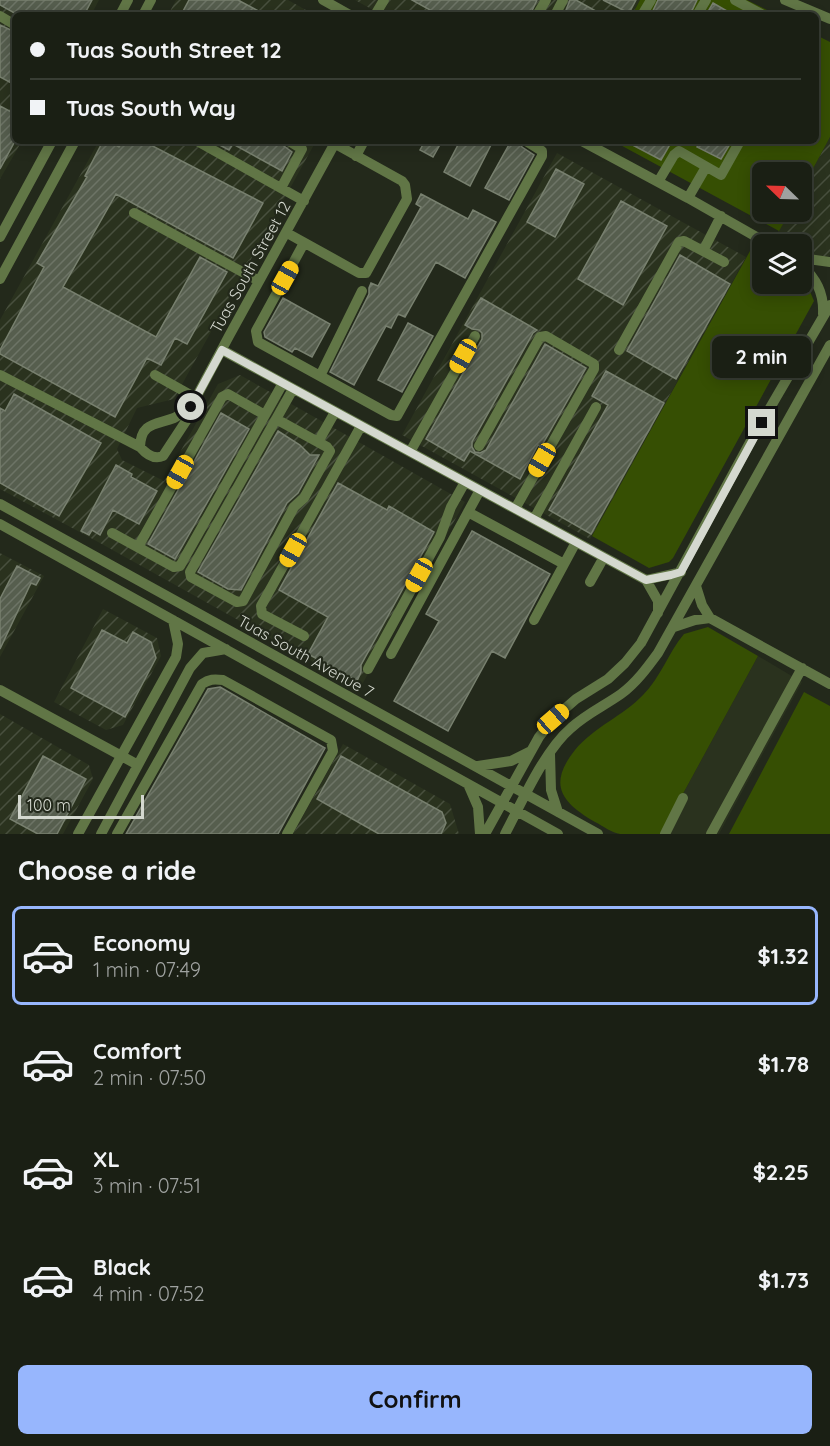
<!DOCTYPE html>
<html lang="en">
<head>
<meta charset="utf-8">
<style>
  body { margin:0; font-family:Quicksand,sans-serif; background:#272c22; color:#f1f3f6; height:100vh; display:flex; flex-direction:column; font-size:22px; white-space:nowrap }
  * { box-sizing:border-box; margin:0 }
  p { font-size:20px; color:#9fa2a0 }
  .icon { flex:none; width:33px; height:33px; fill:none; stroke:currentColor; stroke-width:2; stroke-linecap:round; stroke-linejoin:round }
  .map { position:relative; height:834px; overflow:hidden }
  .side { display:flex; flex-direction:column; background:#1a1f14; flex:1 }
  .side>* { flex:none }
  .banner { position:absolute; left:12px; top:12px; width:807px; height:132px; border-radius:9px; box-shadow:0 3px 15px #0003,0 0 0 2px #383d34; display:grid; align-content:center; height:132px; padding:0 18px; background:#1a1f14 }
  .needle { width:39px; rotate:293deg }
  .tools { position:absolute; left:752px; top:162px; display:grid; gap:12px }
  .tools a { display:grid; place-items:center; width:60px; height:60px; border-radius:9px; background:#1a1f14; box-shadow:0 3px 15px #0003,0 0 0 2px #383d34; font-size:30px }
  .scale { position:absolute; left:18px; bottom:15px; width:126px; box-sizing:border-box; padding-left:6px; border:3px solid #d4d8cf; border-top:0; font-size:16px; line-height:21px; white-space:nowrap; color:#d4d8cf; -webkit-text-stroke:4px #23291b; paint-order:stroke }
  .end { position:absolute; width:27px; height:27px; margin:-14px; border:8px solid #d4d8cf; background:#111; box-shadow:0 0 0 3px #111 }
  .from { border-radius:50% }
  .bubble { position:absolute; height:42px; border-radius:9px; background:#1a1f14; box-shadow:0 3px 15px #0003,0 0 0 2px #383d34; font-size:20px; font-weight:800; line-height:42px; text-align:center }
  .car { position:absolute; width:18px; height:36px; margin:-18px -9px; border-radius:8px; box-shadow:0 0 4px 2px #0007; background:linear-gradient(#f5c518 24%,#345 0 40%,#f5c518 0 76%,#345 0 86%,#f5c518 0) }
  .banner b { display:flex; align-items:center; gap:21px; height:57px; font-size:22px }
  .banner b+b { border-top:2px solid #383d34 }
  .banner i { width:15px; height:15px; background:#f1f3f6 }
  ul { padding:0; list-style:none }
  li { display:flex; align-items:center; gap:18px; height:99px; margin:0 12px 9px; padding:0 6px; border:3px solid transparent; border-radius:9px }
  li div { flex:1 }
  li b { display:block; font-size:22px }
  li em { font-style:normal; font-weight:800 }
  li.current { border-color:#97b6fd }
  li>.icon { width:54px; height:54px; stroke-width:1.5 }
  h2 { padding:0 18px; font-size:27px; line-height:72px }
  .cta { display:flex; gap:12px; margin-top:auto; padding:12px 18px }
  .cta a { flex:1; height:69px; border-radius:9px; background:#97b6fd; color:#111; font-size:24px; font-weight:800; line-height:69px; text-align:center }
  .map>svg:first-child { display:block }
  .built { fill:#2a321e }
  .industrial { fill:url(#industrial-furrows) }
  .green { fill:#364f03 }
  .building { fill:url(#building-hatch); stroke:#78806f; stroke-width:1.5 }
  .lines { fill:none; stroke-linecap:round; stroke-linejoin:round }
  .minor { stroke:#617646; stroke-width:10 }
  .route { stroke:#d4d8cf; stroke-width:8 }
  .labels { text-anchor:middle; stroke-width:4.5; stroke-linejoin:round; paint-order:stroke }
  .street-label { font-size:16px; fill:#d4d8cf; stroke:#23291b }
</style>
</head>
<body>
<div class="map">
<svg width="830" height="834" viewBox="0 0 830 834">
  <defs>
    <pattern id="industrial-furrows" width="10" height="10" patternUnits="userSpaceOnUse" patternTransform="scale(1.5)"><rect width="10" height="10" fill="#2a321e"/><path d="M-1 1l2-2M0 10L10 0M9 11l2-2" fill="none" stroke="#484f3e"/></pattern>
    <pattern id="building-hatch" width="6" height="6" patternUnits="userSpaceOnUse" patternTransform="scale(1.5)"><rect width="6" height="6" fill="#565e4e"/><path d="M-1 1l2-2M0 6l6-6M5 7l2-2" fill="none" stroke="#6d7466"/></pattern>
  </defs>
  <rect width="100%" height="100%" fill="#23291b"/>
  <path class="built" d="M758,656L802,682L719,834H661Z"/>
  <path class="industrial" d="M0,0H99L91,15H15V141H22L0,179Z
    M176,0H288L315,15H168Z
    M355,0H640L632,15H382Z
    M830,137V254L829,256L820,258L801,249V244H793L776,235L790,212H801V191Z
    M99,141H316L174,399L137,408L117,449L122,460L164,481L218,384L240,375L465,502L360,688L100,543L0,489V320Z
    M557,153L746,257L590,539L402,435Z
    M0,553L44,576L0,657Z
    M103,609L157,638L161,656L123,725L106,730L54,702Z
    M0,714L89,765L93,779L63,834H0Z
    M343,744L450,804L459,834H293Z"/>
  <path class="green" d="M640,0H747L777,15H632Z
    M816,35L830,42V137L801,191V172H762V212H790L779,231L613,141H816Z
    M750,251L762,258V284H801V279L806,282L814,301L673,558L669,562L649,568L592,536Z
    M708,627L758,656L661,834C648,834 633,834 620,834C612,833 603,826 595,822C562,803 547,785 575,750C594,727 623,716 643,695C661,677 668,653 684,634Z
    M804,692L830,706V834H729Z"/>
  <path class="building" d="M0,0H92L84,15H18L0,5Z
    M189,0H238L266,15H181Z
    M412,0H537L530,15H439Z
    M570,0H576L603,15H564Z
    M603,0H636L629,13Z
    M658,0H697L690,15H651Z
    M713,3L734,15H706Z
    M0,25L15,32V85L0,77Z
    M0,106L15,114V141L0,169Z
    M103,141H109L119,147L123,141H143L263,203L233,258L116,194L63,287L156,337L200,257L227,272L187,344L175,338L161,365L147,358L115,417L0,354V350L44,267L37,263L87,177L85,176Z
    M212,141H277L292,152L282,171L233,144L229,150Z
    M425,141H442L433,157L420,150Z
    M460,141H493L470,186L444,172Z
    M511,141L519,142L522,147L534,155L509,200L485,188Z
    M625,141H672L661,160Z
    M700,141H724L730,144L721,159L697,147Z
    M556,169L584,184L555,237L527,222Z
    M421,194L468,219L473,210L496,222L465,278L436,262L405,317L398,314L391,328L386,326L354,385L330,372L369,294V288L371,283L378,286L421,207L416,204Z
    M621,201L667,226L623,305L578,279Z
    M680,255L730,284L676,379L627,351Z
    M283,298L330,324L312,357L295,348L292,352L265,337L264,332Z
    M481,298L537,330L533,333L472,442V447L475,452L480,453L486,450L545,344L586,368L541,447L538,445L520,479L470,451L464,461L426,439L482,339V333L479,330L472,329L465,325Z
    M408,323L433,336L402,392L378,380Z
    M606,371L664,403L591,534L549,510L608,405L592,396Z
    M14,394L101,443L59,516L0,483V408L5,411Z
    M221,413L249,429L175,559L148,544Z
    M278,431L300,445L310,455H319L298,493L287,503L241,590L228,589L198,572Z
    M116,465L132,474L131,477L157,491L139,524L113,510L100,535L92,530L89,535L81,531Z
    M338,483L387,510L389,506L434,532L361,665V672L357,681L308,654L328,617L279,590Z
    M472,531L550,574L505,658L492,651L448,731L394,701L439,621L426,614Z
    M17,566L40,578L36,585L31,583L0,649V599Z
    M102,630L127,643L133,632L151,642L156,658L125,717L71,688Z
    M220,687L325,748L278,834H126L208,689Z
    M43,756L86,779L57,834H38L10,819Z
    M341,756L442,812L446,823L441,834H379L317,799Z"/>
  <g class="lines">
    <path class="minor" d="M323,0L350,15
      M735,0L763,15
      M785,0L830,19
      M120,15L128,0
      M143,15L151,0
      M375,15L384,0
      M537,15L546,0
      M555,15L563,0
      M642,15L651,0
      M697,15L706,0
      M0,16L15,25
      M197,141L304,201
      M582,141L688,198L769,244
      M356,156L364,141
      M658,182L674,155L679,151L721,175L740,141
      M281,188L302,149L289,141
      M688,198L706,167
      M134,213L259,281
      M287,233L359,273H366L407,199L405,185L402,181L330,141
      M0,237L52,141
      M304,243L256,331L258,342L391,415L397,416L542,156V151L526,141
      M703,251L721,216
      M801,258L830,262
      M801,264C816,279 824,292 823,314
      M0,279L75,141
      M222,350L646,580L658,601V613
      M619,350L679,242L684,241L724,262
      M0,375L140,447C146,454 154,460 163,456L186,421L191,407L229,336L336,141
      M155,375L196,398
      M320,376L362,291
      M276,419L327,447L330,451L304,498L294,507L243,601L237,602L191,577L190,572L293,389
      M318,442L335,412
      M479,446L540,337L546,336L594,364V369L515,509
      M140,447C141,422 156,425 174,418C180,415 186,410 191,407
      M410,452L475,336
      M0,504L598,834
      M468,512L564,564
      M534,519L596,407
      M0,524L558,834
      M112,533L174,567L180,566L283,383
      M138,547L222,397L228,394L265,415
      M646,580L681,572
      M590,582L604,557
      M696,586L702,605L710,618L830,684
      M534,620L576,542
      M674,627L695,620L710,618
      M304,636L262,614L261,606L361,426
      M391,654L480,490
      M368,669L440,537L451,507L465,482
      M0,690L138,765
      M550,754L551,790L558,812
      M478,766L511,761L531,751
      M468,784L478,807L480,834
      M78,834L176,657L178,644L173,620
      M101,834L190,668L203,653L226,649
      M117,834L202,684C209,679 214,679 223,680L331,740L333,751L287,834
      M485,834L539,737L553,719L576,699L608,679L625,663L641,643L753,437L830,305
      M505,834C522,802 544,751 571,728C586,714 604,706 621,694C636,683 647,668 658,653L830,345
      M665,834L683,798
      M711,834L802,668"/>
  </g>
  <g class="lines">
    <path class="route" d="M191,407L222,350L646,580L671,575L681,572L762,423"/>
  </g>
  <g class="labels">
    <g class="street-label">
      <text transform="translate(250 267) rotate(-61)" y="6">Tuas South Street 12</text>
      <text transform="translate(306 656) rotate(29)" y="6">Tuas South Avenue 7</text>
    </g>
  </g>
</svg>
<div class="tools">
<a><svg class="needle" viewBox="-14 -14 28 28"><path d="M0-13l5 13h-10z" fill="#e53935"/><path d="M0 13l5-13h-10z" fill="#9fa2a0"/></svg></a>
<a><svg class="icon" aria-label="layers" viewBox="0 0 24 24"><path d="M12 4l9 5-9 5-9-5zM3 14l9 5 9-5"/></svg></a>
</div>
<div class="scale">100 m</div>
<i class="end from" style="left:191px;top:407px"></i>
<i class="end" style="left:762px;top:423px"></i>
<div class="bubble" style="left:712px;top:336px;width:99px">2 min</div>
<i class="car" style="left:285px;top:278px;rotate:29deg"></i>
<i class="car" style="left:463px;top:356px;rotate:209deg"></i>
<i class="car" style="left:542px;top:460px;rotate:210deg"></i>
<i class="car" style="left:180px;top:472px;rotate:209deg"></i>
<i class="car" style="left:293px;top:550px;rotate:209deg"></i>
<i class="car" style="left:419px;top:575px;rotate:209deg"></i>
<i class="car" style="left:553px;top:719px;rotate:49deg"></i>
<div class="banner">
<b><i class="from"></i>Tuas South Street 12</b>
<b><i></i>Tuas South Way</b>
</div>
</div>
<section class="side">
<h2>Choose a ride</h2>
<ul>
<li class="current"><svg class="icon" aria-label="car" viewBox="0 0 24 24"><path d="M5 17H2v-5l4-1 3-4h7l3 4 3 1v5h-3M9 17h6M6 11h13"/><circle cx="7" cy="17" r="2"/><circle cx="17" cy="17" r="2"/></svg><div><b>Economy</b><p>1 min · 07:49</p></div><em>$1.32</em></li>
<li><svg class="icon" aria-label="car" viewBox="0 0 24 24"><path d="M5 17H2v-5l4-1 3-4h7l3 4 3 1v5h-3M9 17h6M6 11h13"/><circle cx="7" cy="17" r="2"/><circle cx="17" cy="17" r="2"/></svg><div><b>Comfort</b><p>2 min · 07:50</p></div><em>$1.78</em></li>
<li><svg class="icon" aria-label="car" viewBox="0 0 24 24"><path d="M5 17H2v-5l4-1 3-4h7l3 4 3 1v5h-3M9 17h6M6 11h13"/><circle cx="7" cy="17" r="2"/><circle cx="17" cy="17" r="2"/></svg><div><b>XL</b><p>3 min · 07:51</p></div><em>$2.25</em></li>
<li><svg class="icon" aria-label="car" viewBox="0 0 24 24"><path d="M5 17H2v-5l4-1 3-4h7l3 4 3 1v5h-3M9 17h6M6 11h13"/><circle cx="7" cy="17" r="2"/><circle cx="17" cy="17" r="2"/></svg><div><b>Black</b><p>4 min · 07:52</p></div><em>$1.73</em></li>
</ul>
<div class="cta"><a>Confirm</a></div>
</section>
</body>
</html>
